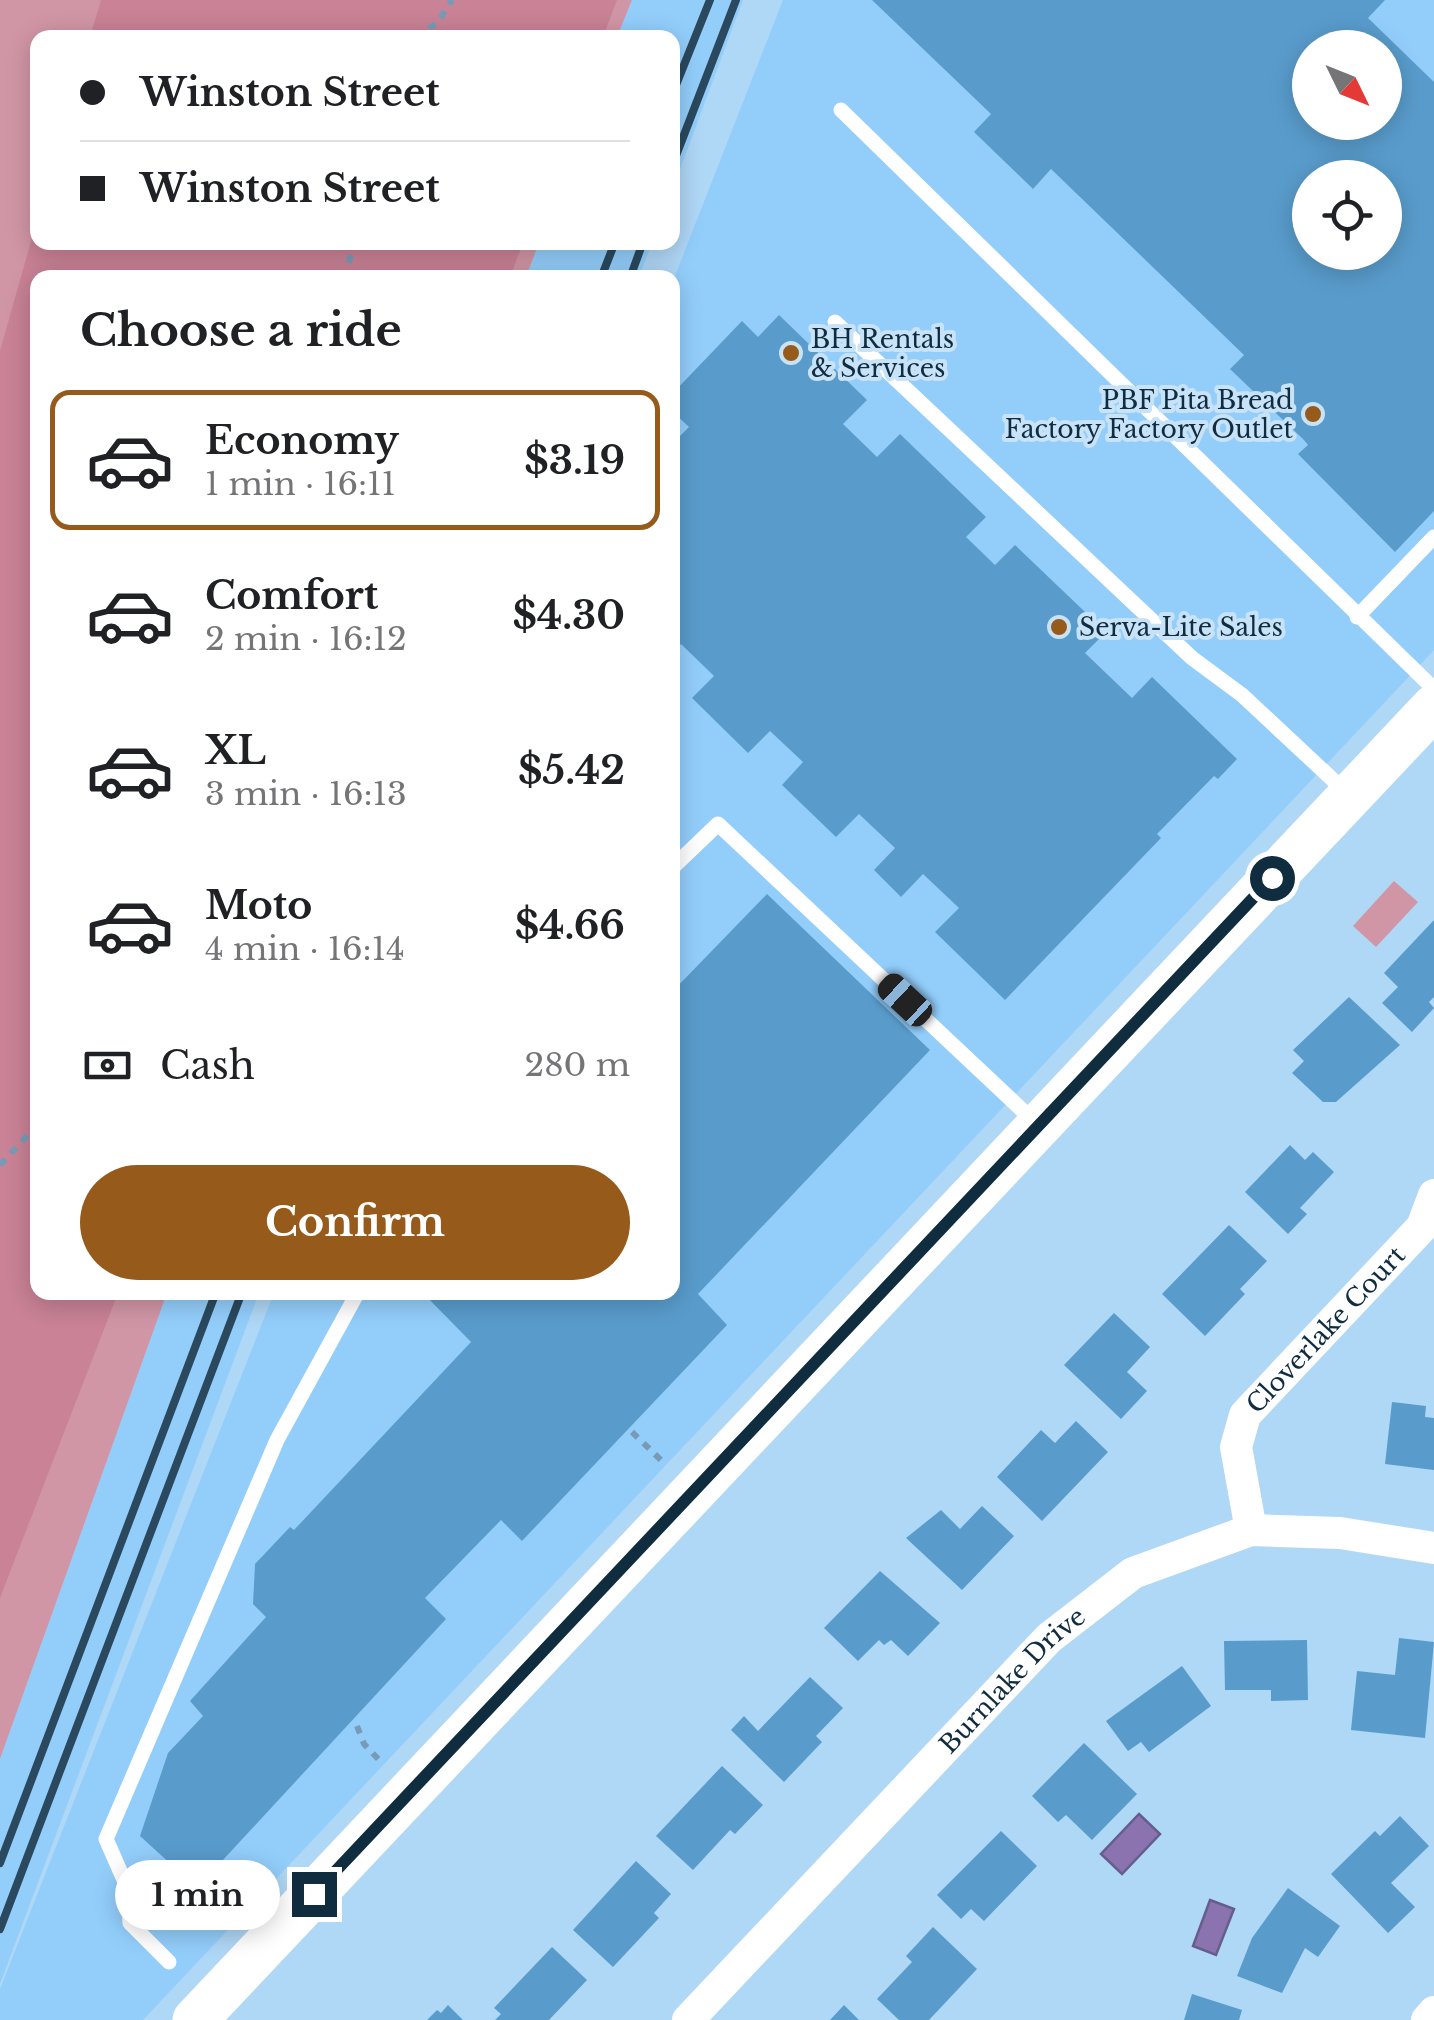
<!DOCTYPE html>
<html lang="en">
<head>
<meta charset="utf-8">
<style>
  body { margin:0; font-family:"Libre Baskerville",serif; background:#f6f6f6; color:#202124; height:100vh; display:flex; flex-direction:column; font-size:38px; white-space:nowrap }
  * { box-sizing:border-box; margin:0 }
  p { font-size:32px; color:#757577 }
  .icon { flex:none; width:55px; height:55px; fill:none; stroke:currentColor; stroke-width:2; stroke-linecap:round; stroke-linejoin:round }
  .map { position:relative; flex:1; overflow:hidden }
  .sheet { position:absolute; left:30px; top:270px; width:650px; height:1030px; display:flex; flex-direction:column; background:#fff; border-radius:20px; box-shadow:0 5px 25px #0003 }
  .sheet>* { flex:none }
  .guide { position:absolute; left:30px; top:30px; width:650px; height:220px; border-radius:20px; box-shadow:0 5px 25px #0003; display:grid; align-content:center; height:220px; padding:0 50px; background:#fff }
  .needle { width:65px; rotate:133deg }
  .controls { position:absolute; left:1292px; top:30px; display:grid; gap:20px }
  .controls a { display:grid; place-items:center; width:110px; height:110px; border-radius:50%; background:#fff; box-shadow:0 5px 25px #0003; font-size:50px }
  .end { position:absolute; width:45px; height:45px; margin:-22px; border:12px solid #102d40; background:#fff; box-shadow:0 0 0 5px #fff }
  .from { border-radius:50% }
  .bubble { position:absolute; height:70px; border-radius:35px; background:#fff; box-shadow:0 5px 25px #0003; font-size:32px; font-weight:700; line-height:70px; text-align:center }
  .car { position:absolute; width:30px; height:60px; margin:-30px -15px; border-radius:12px; box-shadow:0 0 8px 2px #0007; background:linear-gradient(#222 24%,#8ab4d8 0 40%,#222 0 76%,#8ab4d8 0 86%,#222 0) }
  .guide b { display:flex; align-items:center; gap:35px; height:95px; font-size:38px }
  .guide b+b { border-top:2px solid #e0e0e0 }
  .guide i { width:25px; height:25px; background:#202124 }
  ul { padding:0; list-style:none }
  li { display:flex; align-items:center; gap:30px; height:140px; margin:0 20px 15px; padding:0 30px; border:5px solid transparent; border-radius:20px }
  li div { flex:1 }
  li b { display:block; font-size:38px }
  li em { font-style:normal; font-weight:700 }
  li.active { border-color:#965a1b }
  li>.icon { width:90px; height:90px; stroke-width:1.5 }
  h2 { padding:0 50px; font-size:45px; line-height:120px }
  .pay { display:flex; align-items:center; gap:25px; height:110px; padding:0 50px; font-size:38px }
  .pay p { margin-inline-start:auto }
  .button { display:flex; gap:20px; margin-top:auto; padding:20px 50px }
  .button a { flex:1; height:115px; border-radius:60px; background:#965a1b; color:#fff; font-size:40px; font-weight:700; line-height:115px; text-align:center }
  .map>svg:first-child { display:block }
  .built { fill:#93cefb; fill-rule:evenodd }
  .green { fill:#d196a5 }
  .forest { fill:#c98296 }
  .water { fill:#8a73ae; stroke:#655e8d; stroke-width:2.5 }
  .building { fill:#599ccc; fill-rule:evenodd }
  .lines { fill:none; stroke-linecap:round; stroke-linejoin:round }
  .path { stroke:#779bb6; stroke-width:6; stroke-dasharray:8 8; stroke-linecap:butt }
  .lane { stroke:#fff; stroke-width:15 }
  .street { stroke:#fff; stroke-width:32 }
  .secondary { stroke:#fff; stroke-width:45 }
  .rail { stroke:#2a495e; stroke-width:8 }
  .route { stroke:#102d40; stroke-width:12 }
  .poi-dot { fill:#965a1b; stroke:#c8e2f7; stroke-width:4 }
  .labels { text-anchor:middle; stroke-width:8; stroke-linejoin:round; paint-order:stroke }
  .poi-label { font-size:25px; fill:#102d40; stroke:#c8e2f7; text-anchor:start }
  .street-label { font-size:25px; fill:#102d40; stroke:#c8e2f7 }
</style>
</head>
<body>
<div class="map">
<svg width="1434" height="2020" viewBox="0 0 1434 2020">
  <rect width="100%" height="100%" fill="#afd7f6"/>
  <path class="built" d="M632,0H743L673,188L672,38L617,37Z
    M783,0H1434V650L143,2020H0V1989L274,1293L672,1292L673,281ZM1310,48H1385V122H1310ZM1310,178H1385V252H1310Z
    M539,243V242L652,243L639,277H526Z
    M167,1293H259L0,1984V1759Z"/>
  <path class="green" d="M0,0H632L617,37L38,38V242L539,243L526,277L38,278V1292L167,1293L0,1759Z
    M1394,881L1418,902L1376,947L1353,926Z"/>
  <path class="forest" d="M101,0H617L603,37H90Z
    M37,220L38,242L523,243L510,277L38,278V1292L118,1293L0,1598V351Z"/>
  <path class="water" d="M1139,1814L1160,1834L1122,1874L1101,1854Z
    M1210,1900L1234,1909L1216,1955L1193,1946Z"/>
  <path class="building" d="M872,0H1385L1368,18L1434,82V511L1395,552L1298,454L1308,445L1304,440L1230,369L1244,355L1051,169L1033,189L974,132L991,114ZM1310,48H1385V122H1310ZM1310,178H1385V252H1310Z
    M779,315L867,400L843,424L877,457L900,434L986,517L966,537L995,565L1015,545L1106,632L1085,653L1132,698L1152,677L1237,759L1218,779L1214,776L1157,834L1161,838L1005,1000L935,932L959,908L923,874L901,897L874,870L895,848L859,814L836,837L782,785L803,762L770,731L748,753L692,698L714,676L681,644L672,653V444L689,427L672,411V394L742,321L758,337Z
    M767,894L930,1050L698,1294L727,1325L522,1541L501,1520L425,1598L446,1619L197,1888L140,1836L168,1753L203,1716L190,1701L266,1617L253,1604L255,1564L290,1527L294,1530L471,1342L422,1292H672V992Z
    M1434,920V997L1429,1002L1434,1008L1412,1032L1382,1003L1398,987L1384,973Z
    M1349,997L1400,1045L1336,1102H1323L1292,1073L1304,1061L1293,1050Z
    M1290,1145L1305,1160L1313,1152L1334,1172L1300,1208L1307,1214L1288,1234L1245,1192Z
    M1229,1225L1267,1261L1240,1289L1245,1294L1205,1336L1162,1294Z
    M1114,1313L1150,1347L1127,1372L1147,1391L1121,1419L1064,1365Z
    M1392,1402L1426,1406L1425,1417L1434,1418V1470L1385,1464Z
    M1076,1421L1108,1452L1042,1521L997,1477L1041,1430L1055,1443Z
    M982,1506L1014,1536L962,1590L906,1538L941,1510L960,1529Z
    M880,1571L940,1623L908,1656L891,1640L884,1645L879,1640L858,1661L824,1628Z
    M1399,1638L1434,1642L1425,1738L1351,1730L1357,1671L1395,1675Z
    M1307,1640L1308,1700L1271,1701V1690H1225L1224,1641Z
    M1182,1666L1211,1706L1149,1752L1141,1742L1128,1751L1106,1721Z
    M810,1677L843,1708L816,1736L822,1742L784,1782L731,1730L744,1716L758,1731Z
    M1084,1743L1137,1794L1092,1840L1066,1815L1058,1822L1032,1796Z
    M722,1766L763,1805L735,1834L730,1830L693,1870L656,1836Z
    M1400,1816L1429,1846L1391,1883L1415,1907L1388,1933L1331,1874L1375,1831L1380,1836Z
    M1001,1831L1037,1866L984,1921L971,1909L961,1919L937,1895Z
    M636,1861L671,1894L654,1913L659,1918L613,1967L573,1930Z
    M1288,1888L1340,1926L1318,1957L1305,1948L1282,1993L1237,1976L1252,1938Z
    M933,1927L977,1969L929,2020H899L877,1999L912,1962L906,1956Z
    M552,1947L587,1980L549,2020H495L501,2014L494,2008Z
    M1192,1994L1242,2010L1239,2020H1184Z
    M448,2005L463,2020H427L437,2010L441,2013Z
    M844,2005L859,2020H830Z"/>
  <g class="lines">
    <path class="path" d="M416,38L438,22L452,0
      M344,278L355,242
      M0,1165L38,1124
      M632,1432L662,1461
      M357,1726L364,1744L380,1761"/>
    <path class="lane" d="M841,110L1434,689
      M835,322L1192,658L1242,695L1347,793
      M1357,617L1434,537
      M672,868L718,824L1037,1124
      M169,1962L130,1923L128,1889L106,1839L277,1440L358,1292"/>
    <g class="street">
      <path id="s1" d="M1251,1530L1236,1447L1245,1415L1422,1227L1434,1195"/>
      <path id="s2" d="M688,2020L1049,1638L1133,1573L1251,1530L1340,1533L1434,1548"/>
      <path d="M1427,2020L1434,2012"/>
    </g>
    <path class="secondary" d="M195,2020L1434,707"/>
    <path class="rail" d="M672,95L710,0
      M672,166L736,0
      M601,278L615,242
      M630,278L643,242
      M0,1863L216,1292
      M0,1929L242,1292"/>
  </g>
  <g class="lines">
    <path class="route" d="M314,1894L1272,878"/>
  </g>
  <g class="poi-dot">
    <circle cx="791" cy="353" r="10"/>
    <circle cx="1313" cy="414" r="10"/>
    <circle cx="1059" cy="627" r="10"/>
  </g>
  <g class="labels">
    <g class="poi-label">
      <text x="811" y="348">BH Rentals<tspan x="811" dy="29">&amp; Services</tspan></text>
      <text x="1293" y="409" text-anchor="end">PBF Pita Bread<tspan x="1293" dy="29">Factory Factory Outlet</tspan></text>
      <text x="1079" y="636">Serva-Lite Sales</text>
    </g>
    <g class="street-label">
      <text dy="9" stroke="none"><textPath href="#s1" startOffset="235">Cloverlake Court</textPath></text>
      <text dy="9" stroke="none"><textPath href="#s2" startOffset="470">Burnlake Drive</textPath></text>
    </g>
  </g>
</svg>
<div class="controls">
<a><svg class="needle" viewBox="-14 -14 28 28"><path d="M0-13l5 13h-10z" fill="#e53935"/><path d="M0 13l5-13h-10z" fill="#757577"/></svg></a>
<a><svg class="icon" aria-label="locate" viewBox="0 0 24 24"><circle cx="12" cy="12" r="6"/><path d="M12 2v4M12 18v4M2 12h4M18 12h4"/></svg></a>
</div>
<i class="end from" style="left:1272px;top:878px"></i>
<i class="end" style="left:314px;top:1894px"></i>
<div class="bubble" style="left:115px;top:1860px;width:165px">1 min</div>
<i class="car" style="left:905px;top:1000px;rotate:313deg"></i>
<div class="guide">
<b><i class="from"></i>Winston Street</b>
<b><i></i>Winston Street</b>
</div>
<section class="sheet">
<h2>Choose a ride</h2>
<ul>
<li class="active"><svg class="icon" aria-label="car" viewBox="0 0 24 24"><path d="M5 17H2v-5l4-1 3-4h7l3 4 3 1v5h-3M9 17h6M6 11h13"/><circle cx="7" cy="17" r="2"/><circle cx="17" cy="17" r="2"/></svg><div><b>Economy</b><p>1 min · 16:11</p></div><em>$3.19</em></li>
<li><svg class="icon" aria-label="car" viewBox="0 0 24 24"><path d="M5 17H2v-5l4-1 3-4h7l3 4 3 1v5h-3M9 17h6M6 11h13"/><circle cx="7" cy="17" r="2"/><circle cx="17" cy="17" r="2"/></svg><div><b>Comfort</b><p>2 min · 16:12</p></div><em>$4.30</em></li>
<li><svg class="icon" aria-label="car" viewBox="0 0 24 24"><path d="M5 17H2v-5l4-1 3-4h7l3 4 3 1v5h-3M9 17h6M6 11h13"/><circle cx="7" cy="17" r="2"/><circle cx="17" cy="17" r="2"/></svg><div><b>XL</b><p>3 min · 16:13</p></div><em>$5.42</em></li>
<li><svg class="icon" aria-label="car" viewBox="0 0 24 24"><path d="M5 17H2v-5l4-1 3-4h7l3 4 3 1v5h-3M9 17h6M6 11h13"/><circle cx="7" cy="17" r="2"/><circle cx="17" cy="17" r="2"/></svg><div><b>Moto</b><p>4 min · 16:14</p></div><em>$4.66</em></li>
</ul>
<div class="pay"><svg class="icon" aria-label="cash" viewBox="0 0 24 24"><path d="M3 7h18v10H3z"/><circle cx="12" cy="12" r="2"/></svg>Cash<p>280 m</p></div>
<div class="button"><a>Confirm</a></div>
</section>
</div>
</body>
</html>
